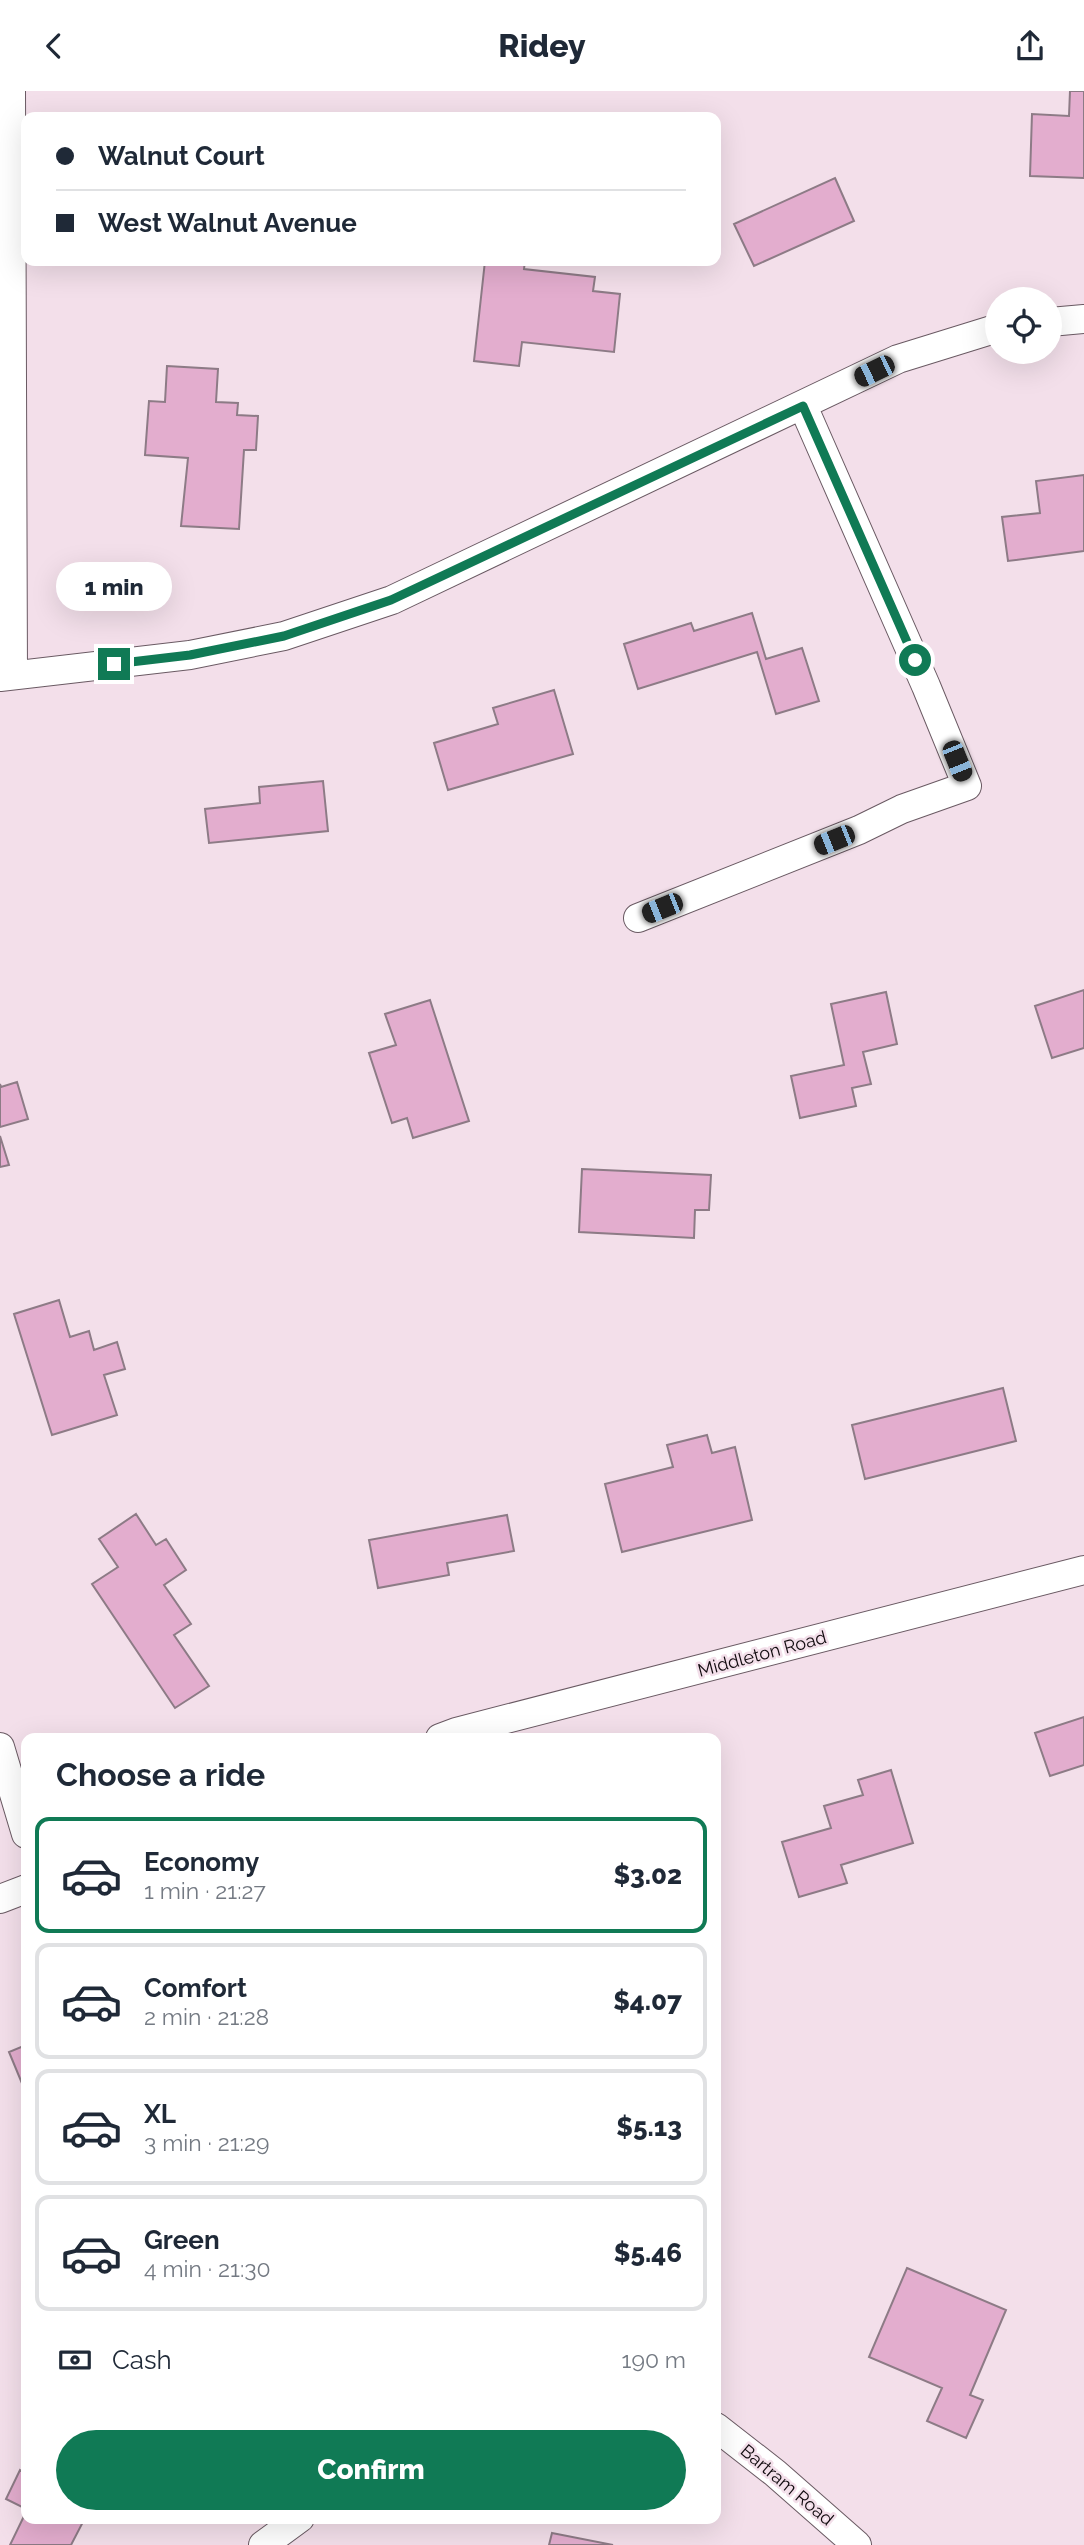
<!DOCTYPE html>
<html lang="en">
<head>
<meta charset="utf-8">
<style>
  body { margin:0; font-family:Raleway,sans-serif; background:#f6f6f7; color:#1f2937; height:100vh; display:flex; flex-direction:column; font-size:26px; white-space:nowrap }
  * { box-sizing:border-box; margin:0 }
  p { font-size:23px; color:#747a83 }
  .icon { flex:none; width:38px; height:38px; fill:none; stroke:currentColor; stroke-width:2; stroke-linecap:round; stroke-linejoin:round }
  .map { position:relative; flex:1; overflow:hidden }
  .sheet { position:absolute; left:21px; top:1642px; width:700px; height:791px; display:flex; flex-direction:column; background:#fff; border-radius:14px; box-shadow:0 7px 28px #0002 }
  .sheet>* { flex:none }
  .banner { position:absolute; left:21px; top:21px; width:700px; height:154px; border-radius:14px; box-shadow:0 7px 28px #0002; display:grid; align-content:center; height:154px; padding:0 35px; background:#fff }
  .tools { position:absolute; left:985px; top:196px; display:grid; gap:14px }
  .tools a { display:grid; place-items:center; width:77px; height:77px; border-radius:50%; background:#fff; box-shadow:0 7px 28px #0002; font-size:35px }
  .end { position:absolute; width:32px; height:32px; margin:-16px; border:9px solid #107a55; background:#fff; box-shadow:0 0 0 4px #fff }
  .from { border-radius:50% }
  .bubble { position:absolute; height:49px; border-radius:24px; background:#fff; box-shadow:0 7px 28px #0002; font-size:23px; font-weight:800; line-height:49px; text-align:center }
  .car { position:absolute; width:21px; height:42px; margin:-21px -10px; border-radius:9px; box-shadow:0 0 5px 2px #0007; background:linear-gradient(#222 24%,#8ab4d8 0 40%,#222 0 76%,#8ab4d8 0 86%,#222 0) }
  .banner b { display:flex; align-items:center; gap:24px; height:66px; font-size:26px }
  .banner b+b { border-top:2px solid #e0e1e3 }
  .banner i { width:18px; height:18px; background:#1f2937 }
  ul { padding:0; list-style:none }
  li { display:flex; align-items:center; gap:21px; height:116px; margin:0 14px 10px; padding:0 21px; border:4px solid #e0e1e3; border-radius:14px }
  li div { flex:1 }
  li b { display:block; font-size:26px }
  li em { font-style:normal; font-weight:800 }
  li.on { border-color:#107a55 }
  li>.icon { width:63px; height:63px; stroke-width:1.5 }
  h2 { padding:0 35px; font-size:32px; line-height:84px }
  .pay { display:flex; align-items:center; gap:18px; height:77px; padding:0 35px; font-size:26px }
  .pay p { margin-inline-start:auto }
  .button { display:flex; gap:14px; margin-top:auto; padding:14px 35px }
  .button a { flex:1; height:80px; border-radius:42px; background:#107a55; color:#fff; font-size:28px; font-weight:800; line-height:80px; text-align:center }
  header { display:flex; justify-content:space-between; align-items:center; height:91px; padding:0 35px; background:#fff; font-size:32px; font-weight:800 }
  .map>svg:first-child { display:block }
  .building { fill:#e3adce; stroke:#8d7b86; stroke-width:2 }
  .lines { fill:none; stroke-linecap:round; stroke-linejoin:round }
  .minor-casing { stroke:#6a5a63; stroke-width:30 }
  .minor { stroke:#fff; stroke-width:28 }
  .route { stroke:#107a55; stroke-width:9 }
  .labels { text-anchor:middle; stroke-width:5; stroke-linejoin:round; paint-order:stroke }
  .street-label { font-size:18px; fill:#100a0e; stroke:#f3dfea }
</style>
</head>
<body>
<header><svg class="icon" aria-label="back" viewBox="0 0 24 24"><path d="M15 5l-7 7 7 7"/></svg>Ridey<svg class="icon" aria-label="share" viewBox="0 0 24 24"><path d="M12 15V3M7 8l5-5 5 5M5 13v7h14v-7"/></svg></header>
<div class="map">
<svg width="1084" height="2454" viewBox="0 0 1084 2454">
  <rect width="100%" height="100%" fill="#f3dfea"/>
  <path class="building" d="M1070,0H1084V87L1030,85L1032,23L1069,25Z
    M835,87L854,130L754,175L734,133Z
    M485,170H525L524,178L595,186L593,200L620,203L614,261L522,251L519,275L474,270Z
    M167,275L218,278L216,311L238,312L237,324L258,325L256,359H244L239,438L181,435L188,367L145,364L149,310L165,311Z
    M1084,384V460L1008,470L1002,426L1040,422L1036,390Z
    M752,522L766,568L802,557L819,610L776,623L757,561L638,598L624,553L691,532L694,540Z
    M554,599L573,663L448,699L434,652L498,633L493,617Z
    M323,690L328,740L209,752L205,718L260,712L259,696Z
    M1084,899V957L1052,967L1035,915Z
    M886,901L897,953L863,961L871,993L852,997L856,1015L800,1027L791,985L844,974L831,913Z
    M430,909L469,1030L413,1047L407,1027L392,1032L369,962L396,954L385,923Z
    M17,991L28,1028L0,1036V993L1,996Z
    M0,1045L9,1074L0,1076Z
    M582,1078L711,1084L709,1119H695L694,1147L579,1141Z
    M59,1209L70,1246L89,1240L94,1259L117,1251L125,1278L104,1284L117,1324L52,1344L14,1223Z
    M1003,1297L1016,1350L865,1388L852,1334Z
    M707,1344L712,1362L735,1356L752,1429L622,1461L605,1393L673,1376L667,1354Z
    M136,1423L156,1454L166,1448L186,1479L164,1494L191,1533L174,1544L209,1595L175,1617L92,1493L118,1476L99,1448Z
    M507,1424L514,1460L447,1472L449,1484L378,1497L369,1449Z
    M1084,1626V1674L1050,1685L1035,1642Z
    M891,1679L913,1752L841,1774L847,1792L799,1806L782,1751L831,1737L824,1715L863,1704L858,1689Z
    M26,1954V2002L9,1961Z
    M907,2177L1006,2219L970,2304L983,2309L966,2347L927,2330L942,2297L869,2266Z
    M20,2379L26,2383V2418L6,2408Z
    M26,2421V2427H85L71,2454H10Z
    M552,2442L613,2454H549Z"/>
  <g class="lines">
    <defs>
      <path id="minor" d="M11,0L13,584
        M1050,231L1084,228
        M0,586L190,564L284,545L392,509L898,268L998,237
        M638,827L859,739L902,718L967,695L926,595L803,315
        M440,1647L456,1641L1084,1479
        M0,1656L26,1743
        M0,1808L26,1798
        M716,2336L775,2382L857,2454
        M263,2454L300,2427"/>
    </defs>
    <use href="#minor" class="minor-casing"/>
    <use href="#minor" class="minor"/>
  </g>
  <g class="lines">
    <path class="route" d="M114,573L190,564L284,545L391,509L803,315L915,569"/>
  </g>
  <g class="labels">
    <g class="street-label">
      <text transform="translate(762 1563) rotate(-15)" y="6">Middleton Road</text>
      <text transform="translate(787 2394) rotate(40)" y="6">Bartram Road</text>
    </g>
  </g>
</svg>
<div class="tools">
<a><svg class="icon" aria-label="locate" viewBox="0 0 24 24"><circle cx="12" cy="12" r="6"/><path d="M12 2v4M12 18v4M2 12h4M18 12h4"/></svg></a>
</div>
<i class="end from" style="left:915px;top:569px"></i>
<i class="end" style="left:114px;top:573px"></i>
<div class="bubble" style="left:56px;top:471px;width:116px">1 min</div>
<i class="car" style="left:874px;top:280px;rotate:244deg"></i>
<i class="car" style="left:957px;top:670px;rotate:158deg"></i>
<i class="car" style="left:834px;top:749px;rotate:248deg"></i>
<i class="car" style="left:662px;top:817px;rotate:248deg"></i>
<div class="banner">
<b><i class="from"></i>Walnut Court</b>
<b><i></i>West Walnut Avenue</b>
</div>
<section class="sheet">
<h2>Choose a ride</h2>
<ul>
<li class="on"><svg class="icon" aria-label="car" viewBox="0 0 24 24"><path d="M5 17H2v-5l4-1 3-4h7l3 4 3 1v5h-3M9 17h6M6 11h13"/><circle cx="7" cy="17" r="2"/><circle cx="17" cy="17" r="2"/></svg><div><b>Economy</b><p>1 min · 21:27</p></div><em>$3.02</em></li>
<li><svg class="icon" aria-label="car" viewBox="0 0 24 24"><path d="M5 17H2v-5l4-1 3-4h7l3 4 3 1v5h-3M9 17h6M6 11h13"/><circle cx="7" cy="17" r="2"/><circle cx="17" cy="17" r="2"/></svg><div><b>Comfort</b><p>2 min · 21:28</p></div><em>$4.07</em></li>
<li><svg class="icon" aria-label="car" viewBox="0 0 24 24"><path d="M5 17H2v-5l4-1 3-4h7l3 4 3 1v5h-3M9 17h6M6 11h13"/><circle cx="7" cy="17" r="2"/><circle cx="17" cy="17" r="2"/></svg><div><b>XL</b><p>3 min · 21:29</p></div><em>$5.13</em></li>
<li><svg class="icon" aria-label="car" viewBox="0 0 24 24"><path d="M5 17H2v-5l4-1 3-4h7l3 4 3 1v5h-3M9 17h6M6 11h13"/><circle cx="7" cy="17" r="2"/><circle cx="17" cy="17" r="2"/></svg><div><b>Green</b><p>4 min · 21:30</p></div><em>$5.46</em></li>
</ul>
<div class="pay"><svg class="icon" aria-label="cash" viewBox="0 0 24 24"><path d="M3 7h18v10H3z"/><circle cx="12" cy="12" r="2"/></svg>Cash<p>190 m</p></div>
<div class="button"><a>Confirm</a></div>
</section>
</div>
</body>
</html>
